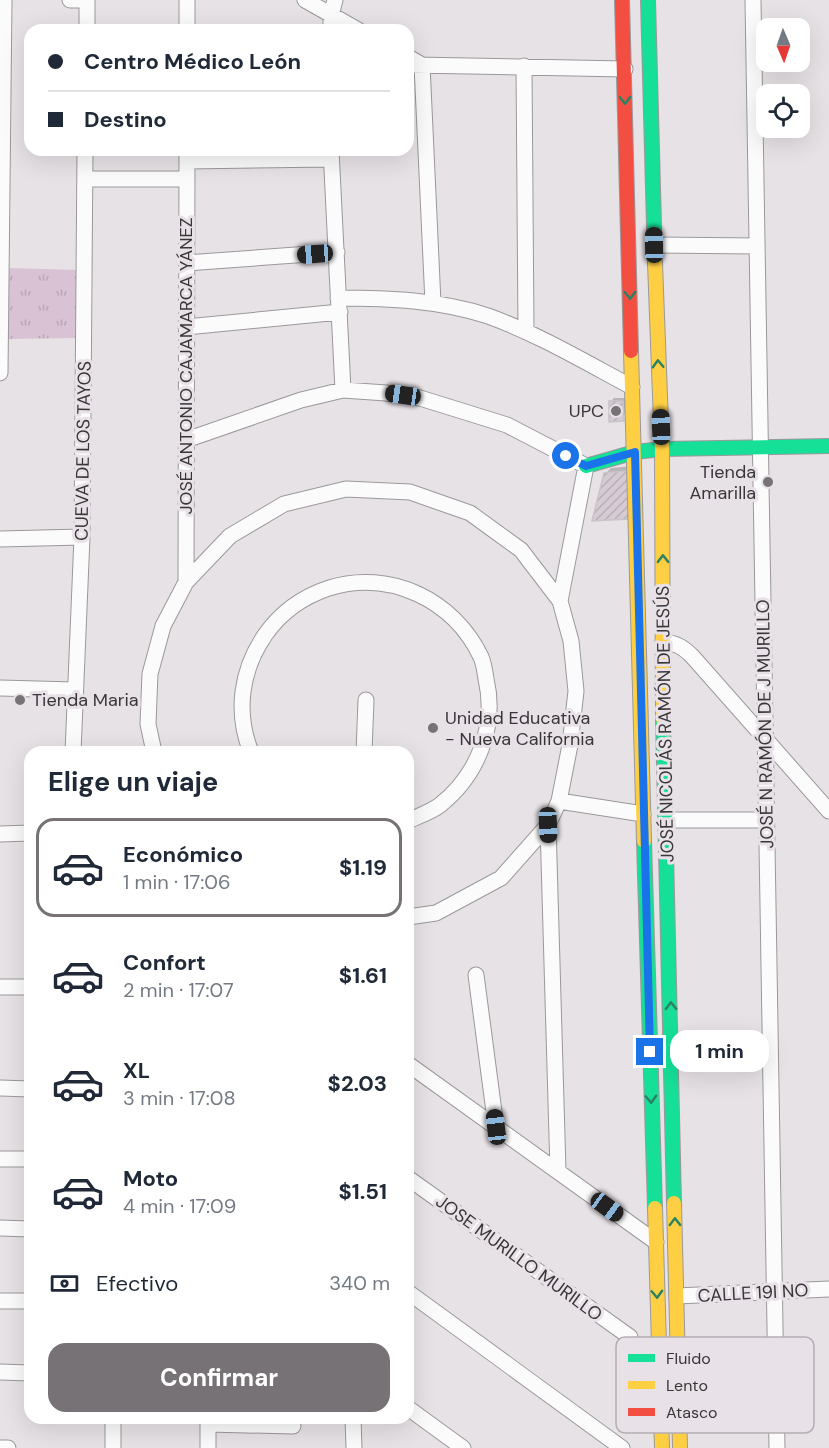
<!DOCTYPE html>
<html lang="es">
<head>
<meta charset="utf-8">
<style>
  body { margin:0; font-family:"DM Sans",sans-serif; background:#f2f2f3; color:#1f2937; height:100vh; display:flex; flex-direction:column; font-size:22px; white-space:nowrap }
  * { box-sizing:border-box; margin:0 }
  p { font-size:20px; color:#747a83 }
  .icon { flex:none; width:33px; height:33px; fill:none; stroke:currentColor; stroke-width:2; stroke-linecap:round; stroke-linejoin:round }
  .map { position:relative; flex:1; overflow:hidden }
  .sheet { position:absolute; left:24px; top:746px; width:390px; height:678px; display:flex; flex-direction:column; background:#fff; border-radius:18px; box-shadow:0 6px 24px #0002 }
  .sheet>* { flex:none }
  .banner { position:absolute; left:24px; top:24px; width:390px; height:132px; border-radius:18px; box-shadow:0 6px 24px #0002; display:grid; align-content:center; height:132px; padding:0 24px; background:#fff }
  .needle { width:39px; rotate:178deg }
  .fabs { position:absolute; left:756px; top:18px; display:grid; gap:12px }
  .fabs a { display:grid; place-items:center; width:54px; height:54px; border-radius:12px; background:#fff; box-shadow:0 6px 24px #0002; font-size:30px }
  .end { position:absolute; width:27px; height:27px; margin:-14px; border:8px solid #1a73e8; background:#fff; box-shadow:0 0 0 3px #fff }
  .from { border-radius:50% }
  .bubble { position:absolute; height:42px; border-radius:18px; background:#fff; box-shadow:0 6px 24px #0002; font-size:20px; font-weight:700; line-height:42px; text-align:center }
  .car { position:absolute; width:18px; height:36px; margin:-18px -9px; border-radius:8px; box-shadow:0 0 4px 2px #0007; background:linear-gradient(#222 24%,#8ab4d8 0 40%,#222 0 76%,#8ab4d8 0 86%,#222 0) }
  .banner b { display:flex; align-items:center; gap:21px; height:57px; font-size:22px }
  .banner b+b { border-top:2px solid #e0e1e3 }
  .banner i { width:15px; height:15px; background:#1f2937 }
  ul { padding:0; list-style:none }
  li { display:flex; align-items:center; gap:18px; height:99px; margin:0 12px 9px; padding:0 12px; border:3px solid transparent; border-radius:18px }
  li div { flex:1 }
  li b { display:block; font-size:22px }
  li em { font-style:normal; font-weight:700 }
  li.on { border-color:#767275 }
  li>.icon { width:54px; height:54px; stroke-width:1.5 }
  h2 { padding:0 24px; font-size:27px; line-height:72px }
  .pay { display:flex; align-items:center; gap:15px; height:66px; padding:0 24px; font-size:22px }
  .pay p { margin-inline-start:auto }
  .action { display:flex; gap:12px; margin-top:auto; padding:12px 24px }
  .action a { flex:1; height:69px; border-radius:18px; background:#767275; color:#fff; font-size:24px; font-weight:700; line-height:69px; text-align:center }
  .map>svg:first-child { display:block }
  .park { fill:url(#park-tufts) }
  .shadow { fill:#0003 }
  .building { fill:url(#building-hatch); stroke:#c8c4c7; stroke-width:1.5 }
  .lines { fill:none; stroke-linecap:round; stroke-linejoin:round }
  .street-casing { stroke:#9b989b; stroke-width:17 }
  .fast-casing { stroke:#9b989b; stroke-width:16 }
  .slow-casing { stroke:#9b989b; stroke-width:16 }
  .jam-casing { stroke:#9b989b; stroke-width:16 }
  .street { stroke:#fbfbfb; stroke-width:15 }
  .fast { stroke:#16e098; stroke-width:14 }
  .slow { stroke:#ffcf43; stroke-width:14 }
  .jam { stroke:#f24e42; stroke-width:14 }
  .oneway { stroke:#298263 }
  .route { stroke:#1a73e8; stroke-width:8 }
  .poi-dot { fill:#767275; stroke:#e8e1e7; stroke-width:2 }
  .labels { text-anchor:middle; stroke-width:6; stroke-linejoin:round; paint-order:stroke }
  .street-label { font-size:18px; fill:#393638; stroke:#e8e1e7 }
  .poi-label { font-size:18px; fill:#393638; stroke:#e8e1e7; text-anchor:end }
  .key { fill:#e8e1e7; stroke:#b4aeb2; stroke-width:1.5 }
  .key-label { font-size:16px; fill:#393638 }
</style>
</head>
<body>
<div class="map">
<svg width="829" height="1448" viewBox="0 0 829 1448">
  <defs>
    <pattern id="park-tufts" width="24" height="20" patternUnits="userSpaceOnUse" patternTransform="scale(1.5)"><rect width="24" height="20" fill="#d8c2d3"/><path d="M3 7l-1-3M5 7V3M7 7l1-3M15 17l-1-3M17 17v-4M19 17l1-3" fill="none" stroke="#baa7b6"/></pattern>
    <pattern id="building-hatch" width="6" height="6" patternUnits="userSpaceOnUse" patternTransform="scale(1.5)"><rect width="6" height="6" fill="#d6cbd4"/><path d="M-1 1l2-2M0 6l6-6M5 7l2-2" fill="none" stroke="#b8afb7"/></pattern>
  </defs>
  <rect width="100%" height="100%" fill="#e7e2e6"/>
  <path class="park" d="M6,268L79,270L78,338L5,339Z"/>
  <path class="shadow" d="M614,398H626L627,416L610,402Z
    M633,466L634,511L605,474L611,468Z"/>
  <path class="building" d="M609,401H623L624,421L609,422Z
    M627,471L629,519L592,521L604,473Z"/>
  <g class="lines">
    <defs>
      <path id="street" d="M70,0H87
        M305,0L358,30
        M753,0L777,1448
        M87,30V0
        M187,30V0
        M331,30V15L335,0
        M408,57L422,65L433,303
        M414,65L625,69
        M524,66L526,332
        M331,150L343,390
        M187,161L331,159
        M85,179H187
        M654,245L757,246
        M186,263L337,252
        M338,298C388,298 440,300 488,316C538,334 585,362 632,387
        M186,327L340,312
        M0,373L4,0
        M186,440L301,400L343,390L386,393L420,398L507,425L586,466L560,601
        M0,539L82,537
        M186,582L187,150
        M663,642C676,643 683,647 692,656L829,811
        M0,688L75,690
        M73,752L82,537L85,150
        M154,752L148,724L150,674L163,626L186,582L230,536L284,504L346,489L410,492L470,513L521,550L560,601L571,641L576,691L570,745L559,801L548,825L501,878L436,913L408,917
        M251,752C235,712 241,670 265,635C281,612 302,597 329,588C390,569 454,600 481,657C484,664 485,672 486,679C497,726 478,775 440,805C431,812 418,816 408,821
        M364,752L366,700
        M559,801L643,814
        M667,820H766
        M548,825L558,1171
        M0,834L30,833
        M476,975L496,1127
        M0,987H30
        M408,1064L656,1242
        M0,1088L30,1089
        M0,1159H30
        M408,1178L630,1337
        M0,1228L30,1229
        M408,1292L622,1448
        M677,1296L829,1289
        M0,1301H30
        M0,1372L30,1373
        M408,1408L463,1448
        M113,1418V1448
        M208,1418V1448
        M353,1418L354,1448
        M208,1424L293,1426
        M0,1448H8"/>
      <path id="fast" d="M648,0L655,263
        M586,466L635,452L662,449L829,446
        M663,719L674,1203
        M644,841L655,1208"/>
      <path id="slow" d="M655,263L662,449L663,719
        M631,351L644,841
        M674,1203L680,1448
        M655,1208L662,1448"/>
      <path id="jam" d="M622,0L631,351"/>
    </defs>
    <use href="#street" class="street-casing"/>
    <use href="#fast" class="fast-casing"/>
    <use href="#slow" class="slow-casing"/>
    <use href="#jam" class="jam-casing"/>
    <use href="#street" class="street"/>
    <use href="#fast" class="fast"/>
    <use href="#slow" class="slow"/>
    <use href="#jam" class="jam"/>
  </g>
  <defs><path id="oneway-chevron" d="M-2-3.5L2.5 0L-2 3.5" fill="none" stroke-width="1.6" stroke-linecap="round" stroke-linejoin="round" transform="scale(1.5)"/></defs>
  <g class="oneway">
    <use href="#oneway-chevron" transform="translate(625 100) rotate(89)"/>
    <use href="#oneway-chevron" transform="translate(630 295) rotate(89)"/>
    <use href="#oneway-chevron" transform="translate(658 364) rotate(-92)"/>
    <use href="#oneway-chevron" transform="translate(663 559) rotate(-91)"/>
    <use href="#oneway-chevron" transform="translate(671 1006) rotate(-91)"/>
    <use href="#oneway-chevron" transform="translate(651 1099) rotate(88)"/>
    <use href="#oneway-chevron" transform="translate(675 1222) rotate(-91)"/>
    <use href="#oneway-chevron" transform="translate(657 1294) rotate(88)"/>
  </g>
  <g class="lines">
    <path class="route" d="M566,456L586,466L635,452L650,1052"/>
  </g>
  <g class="poi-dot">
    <circle cx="616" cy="411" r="6"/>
    <circle cx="768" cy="482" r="6"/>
    <circle cx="20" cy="700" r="6"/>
    <circle cx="433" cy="728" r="6"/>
  </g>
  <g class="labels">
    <g class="street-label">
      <text transform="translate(186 366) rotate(-90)" y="6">JOSÉ ANTONIO CAJAMARCA YÁNEZ</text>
      <text transform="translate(83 451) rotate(-89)" y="6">CUEVA DE LOS TAYOS</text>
      <text transform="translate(665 724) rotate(-91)" y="6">JOSÉ NICOLÁS RAMÓN DE JESÚS</text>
      <text transform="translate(765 724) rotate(-91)" y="6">JOSÉ N RAMÓN DE J MURILLO</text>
      <text transform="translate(519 1258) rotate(36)" y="6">JOSE MURILLO MURILLO</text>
      <text transform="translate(753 1293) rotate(-3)" y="6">CALLE 19I NO</text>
    </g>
    <g class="poi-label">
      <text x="604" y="417">UPC</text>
      <text x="756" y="478">Tienda<tspan x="756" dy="21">Amarilla</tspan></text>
      <text x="32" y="706" text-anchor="start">Tienda Maria</text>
      <text x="445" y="724" text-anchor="start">Unidad Educativa<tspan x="445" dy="21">- Nueva California</tspan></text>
    </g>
  </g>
  <rect x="616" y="1337" width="198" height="96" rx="9" class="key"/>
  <rect x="628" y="1354" width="27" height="8" fill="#16e098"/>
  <rect x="628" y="1381" width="27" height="8" fill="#ffcf43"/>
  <rect x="628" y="1408" width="27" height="8" fill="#f24e42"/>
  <g class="key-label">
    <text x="666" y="1364">Fluido</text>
    <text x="666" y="1391">Lento</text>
    <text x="666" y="1418">Atasco</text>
  </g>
</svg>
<div class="fabs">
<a><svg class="needle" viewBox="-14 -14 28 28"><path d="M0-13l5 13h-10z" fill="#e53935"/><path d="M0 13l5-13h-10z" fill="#747a83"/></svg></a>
<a><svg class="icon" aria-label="locate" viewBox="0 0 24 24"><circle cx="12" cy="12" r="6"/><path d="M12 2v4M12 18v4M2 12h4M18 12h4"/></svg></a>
</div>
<i class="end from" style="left:566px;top:456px"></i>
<i class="end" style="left:650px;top:1052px"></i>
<div class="bubble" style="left:670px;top:1030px;width:99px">1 min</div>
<i class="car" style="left:654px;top:245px;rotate:359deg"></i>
<i class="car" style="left:315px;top:254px;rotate:266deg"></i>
<i class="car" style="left:403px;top:395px;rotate:278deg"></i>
<i class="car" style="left:661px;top:427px;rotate:358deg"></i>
<i class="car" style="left:548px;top:825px;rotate:178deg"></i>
<i class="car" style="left:496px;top:1127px;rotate:353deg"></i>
<i class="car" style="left:607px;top:1207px;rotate:126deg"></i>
<div class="banner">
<b><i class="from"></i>Centro Médico León</b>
<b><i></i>Destino</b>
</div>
<section class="sheet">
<h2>Elige un viaje</h2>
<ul>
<li class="on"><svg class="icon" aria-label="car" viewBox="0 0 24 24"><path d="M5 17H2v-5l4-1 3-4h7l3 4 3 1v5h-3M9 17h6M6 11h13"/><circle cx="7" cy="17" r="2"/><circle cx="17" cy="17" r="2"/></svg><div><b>Económico</b><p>1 min · 17:06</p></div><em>$1.19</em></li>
<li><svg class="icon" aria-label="car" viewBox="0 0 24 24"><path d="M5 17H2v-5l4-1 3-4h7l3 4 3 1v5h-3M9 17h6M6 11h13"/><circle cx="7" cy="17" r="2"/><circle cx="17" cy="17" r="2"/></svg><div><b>Confort</b><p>2 min · 17:07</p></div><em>$1.61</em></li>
<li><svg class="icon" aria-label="car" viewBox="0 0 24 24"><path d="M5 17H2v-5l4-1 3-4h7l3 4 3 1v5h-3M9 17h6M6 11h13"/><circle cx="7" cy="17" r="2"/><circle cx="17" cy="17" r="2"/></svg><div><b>XL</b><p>3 min · 17:08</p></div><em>$2.03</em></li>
<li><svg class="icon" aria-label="car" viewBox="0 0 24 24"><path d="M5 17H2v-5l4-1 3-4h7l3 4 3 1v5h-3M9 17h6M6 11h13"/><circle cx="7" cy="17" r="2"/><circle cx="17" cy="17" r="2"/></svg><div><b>Moto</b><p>4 min · 17:09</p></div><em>$1.51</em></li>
</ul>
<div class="pay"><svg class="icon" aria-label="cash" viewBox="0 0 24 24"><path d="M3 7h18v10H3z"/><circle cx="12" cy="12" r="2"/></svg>Efectivo<p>340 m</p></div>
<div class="action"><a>Confirmar</a></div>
</section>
</div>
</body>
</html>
